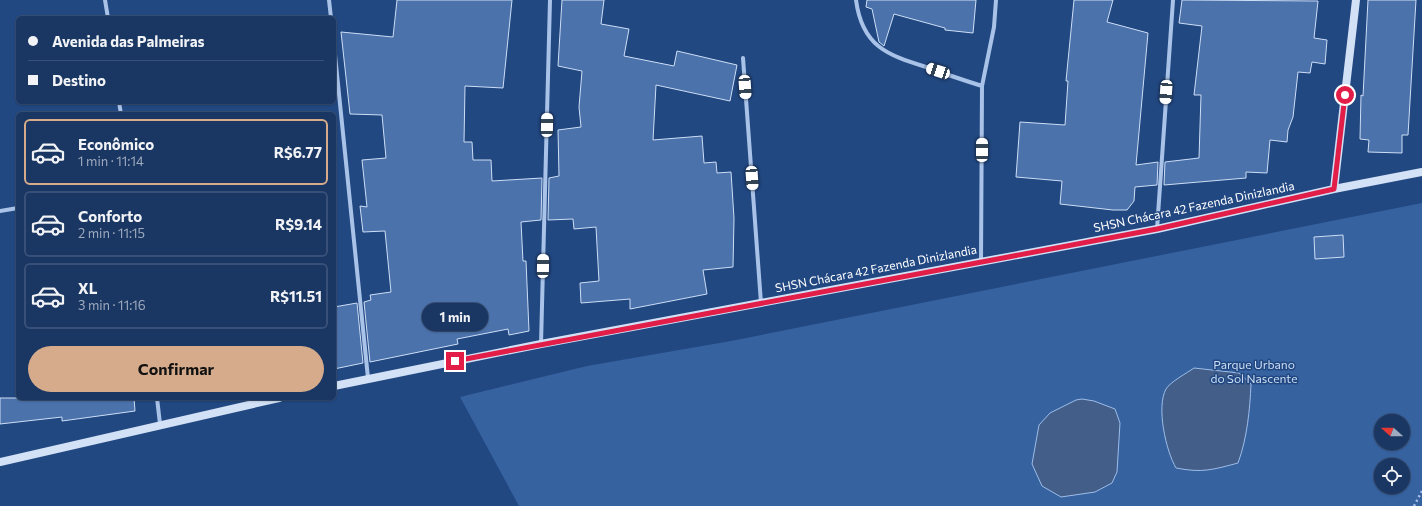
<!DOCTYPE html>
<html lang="pt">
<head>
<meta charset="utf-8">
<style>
  body { margin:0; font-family:Commissioner,sans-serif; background:#233e68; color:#f1f3f6; height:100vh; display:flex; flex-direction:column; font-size:15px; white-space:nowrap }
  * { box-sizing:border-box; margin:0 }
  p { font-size:13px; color:#9fabbe }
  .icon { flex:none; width:22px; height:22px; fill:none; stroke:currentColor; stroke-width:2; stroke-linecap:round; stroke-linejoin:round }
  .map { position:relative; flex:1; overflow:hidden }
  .sheet { position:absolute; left:16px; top:112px; width:320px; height:288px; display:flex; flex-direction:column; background:#1a3662; border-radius:6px; box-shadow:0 1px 3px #0004,0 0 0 1px #385077 }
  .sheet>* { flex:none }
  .hud { position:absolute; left:16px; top:16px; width:320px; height:88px; border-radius:6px; box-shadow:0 1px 3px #0004,0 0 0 1px #385077; display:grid; align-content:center; height:88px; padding:0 12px; background:#1a3662 }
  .needle { width:26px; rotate:291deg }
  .buttons { position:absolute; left:1374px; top:414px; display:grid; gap:8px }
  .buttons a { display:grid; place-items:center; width:36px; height:36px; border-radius:50%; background:#1a3662; box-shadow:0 1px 3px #0004,0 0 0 1px #385077; font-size:20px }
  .end { position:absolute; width:18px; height:18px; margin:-9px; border:5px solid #e11d48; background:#fff; box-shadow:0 0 0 2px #fff }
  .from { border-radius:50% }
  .bubble { position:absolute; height:28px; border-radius:14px; background:#1a3662; box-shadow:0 1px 3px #0004,0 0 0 1px #385077; font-size:13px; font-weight:700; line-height:28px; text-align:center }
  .car { position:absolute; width:12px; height:24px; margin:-12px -6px; border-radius:5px; box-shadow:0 0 3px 1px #0007; background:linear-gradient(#fff 24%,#345 0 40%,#fff 0 76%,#345 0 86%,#fff 0) }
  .hud b { display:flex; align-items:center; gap:14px; height:38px; font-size:15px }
  .hud b+b { border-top:1px solid #385077 }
  .hud i { width:10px; height:10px; background:#f1f3f6 }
  ul { padding:7px 0 0; list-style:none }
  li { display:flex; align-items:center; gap:12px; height:66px; margin:0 8px 6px; padding:0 4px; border:2px solid #385077; border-radius:6px }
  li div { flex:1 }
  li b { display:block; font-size:15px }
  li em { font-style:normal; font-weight:700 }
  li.selected { border-color:#d6ab8b }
  li>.icon { width:36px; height:36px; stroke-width:1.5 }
  .primary-button { display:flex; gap:8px; margin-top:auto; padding:8px 12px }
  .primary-button a { flex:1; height:46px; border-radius:24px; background:#d6ab8b; color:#111; font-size:16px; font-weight:700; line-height:46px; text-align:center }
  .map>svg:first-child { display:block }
  .green { fill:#3662a0; fill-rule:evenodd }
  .water { fill:#435f89; stroke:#9dbde9 }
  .building { fill:#4b72ab; stroke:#cddef6 }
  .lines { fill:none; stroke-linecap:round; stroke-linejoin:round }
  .path { stroke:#a9c3e8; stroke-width:2.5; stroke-dasharray:2 3; stroke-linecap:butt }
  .street { stroke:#a9c3e8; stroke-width:4 }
  .secondary { stroke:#d3e1f6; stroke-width:8 }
  .route { stroke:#e11d48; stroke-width:5 }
  .labels { text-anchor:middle; stroke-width:3; stroke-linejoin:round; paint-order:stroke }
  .street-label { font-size:12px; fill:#fff; stroke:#224882 }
  .park-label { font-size:12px; fill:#cddef6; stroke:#224882 }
</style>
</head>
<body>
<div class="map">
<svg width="1422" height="506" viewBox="0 0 1422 506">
  <rect width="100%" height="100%" fill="#224882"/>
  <path class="green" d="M1422,203V506H519L460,397L587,366L731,341ZM1381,421H1403V443H1381ZM1381,465H1403V487H1381Z"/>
  <path class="water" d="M1194,368L1239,373L1251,384C1250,409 1247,439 1238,463C1212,470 1202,473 1176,468C1166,451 1156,407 1166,389C1170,382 1187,373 1194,368Z
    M1082,399L1094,401L1115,409L1120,423L1117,472L1112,483L1095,492L1061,497L1042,486L1032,464L1039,425L1050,413L1076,400Z"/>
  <path class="building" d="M397,0H512L503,88L465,86L464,142H472L473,160H491L492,181L542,178L541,220L521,222L523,261H526L529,331L509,335L508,329L457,339L458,344L370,362L364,302L371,300L370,295L391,292L385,231L363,232L360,206L367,207L362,160L386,158L382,115L350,114L341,32L393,37Z
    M562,0H604L601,24L629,29L624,56L674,66L677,51L737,65L730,101L656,85L653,140L702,136L704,163L716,162L717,173L731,172L734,218L733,267L703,270L707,294L630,309V299L581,303L580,283L599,281L596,227L574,229L573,219L548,220L549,178L559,176L558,130L581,127L579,107L582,71L558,66Z
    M867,0H976L973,33L945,30V28L894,14L884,46L879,42L872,9L866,7Z
    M1074,0H1113L1107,22L1148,33L1136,165L1158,162L1157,185L1135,187L1134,201L1127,210H1113L1060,204L1062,181L1016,177L1020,122L1065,125L1068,81H1066Z
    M1182,0L1318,1L1314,38L1327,40L1325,64L1312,62L1310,73L1298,72L1293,117L1288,130L1287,142L1270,140L1267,173L1246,172V178L1164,185L1165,162L1199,158L1201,95H1194L1202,26L1179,23Z
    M1368,0H1416L1408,135H1402V153L1368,152L1369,140L1360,139L1361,95L1363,96Z
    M1343,235L1344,257L1315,259L1314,237Z
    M357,303L363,363L334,369V307Z
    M0,398H134L135,411L62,421V417L0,424Z"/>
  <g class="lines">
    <path class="path" d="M1414,506L1422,491"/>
    <path class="street" d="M105,0L108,18
      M329,0L331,18
      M856,0C862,46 887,55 926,67C945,74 963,80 982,86
      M334,45L368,378
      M743,58L761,303
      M119,102L121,114
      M0,211L18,208
      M1157,229L1173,0
      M981,261L982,86L994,27L996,0
      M541,344L550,0
      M157,398L160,424"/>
    <path class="secondary" d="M1334,189L1356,0
      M334,386L541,344L1157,229L1334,189L1422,172
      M0,462L279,398"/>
  </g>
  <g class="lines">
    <path class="route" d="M455,361L1157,229L1334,189L1345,95"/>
  </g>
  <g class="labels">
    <g class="street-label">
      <text transform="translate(1194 207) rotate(-12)" y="4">SHSN Chácara 42 Fazenda Dinizlandia</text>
      <text transform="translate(876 269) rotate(-11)" y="4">SHSN Chácara 42 Fazenda Dinizlandia</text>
    </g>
    <g class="park-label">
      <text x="1254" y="369">Parque Urbano<tspan x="1254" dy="14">do Sol Nascente</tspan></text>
    </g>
  </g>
</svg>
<div class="buttons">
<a><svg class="needle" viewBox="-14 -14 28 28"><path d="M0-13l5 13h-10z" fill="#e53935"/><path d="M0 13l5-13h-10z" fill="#9fabbe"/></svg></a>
<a><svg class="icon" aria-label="locate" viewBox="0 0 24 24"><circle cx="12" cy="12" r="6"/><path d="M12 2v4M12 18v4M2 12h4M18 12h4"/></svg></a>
</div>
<i class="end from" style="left:1345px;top:95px"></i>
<i class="end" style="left:455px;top:361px"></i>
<div class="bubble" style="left:422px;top:303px;width:66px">1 min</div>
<i class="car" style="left:938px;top:71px;rotate:288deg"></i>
<i class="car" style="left:745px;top:87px;rotate:176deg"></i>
<i class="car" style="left:1166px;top:92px;rotate:184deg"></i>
<i class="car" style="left:547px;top:125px;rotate:1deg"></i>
<i class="car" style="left:982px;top:150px;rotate:0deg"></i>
<i class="car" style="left:752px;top:178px;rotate:176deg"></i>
<i class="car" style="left:543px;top:266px;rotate:1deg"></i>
<div class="hud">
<b><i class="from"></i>Avenida das Palmeiras</b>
<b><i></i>Destino</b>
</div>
<section class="sheet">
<ul>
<li class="selected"><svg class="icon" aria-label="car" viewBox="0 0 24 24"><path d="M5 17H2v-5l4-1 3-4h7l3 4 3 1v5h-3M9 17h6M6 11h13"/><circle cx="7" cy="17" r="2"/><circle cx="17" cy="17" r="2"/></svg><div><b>Econômico</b><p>1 min · 11:14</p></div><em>R$6.77</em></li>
<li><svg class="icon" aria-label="car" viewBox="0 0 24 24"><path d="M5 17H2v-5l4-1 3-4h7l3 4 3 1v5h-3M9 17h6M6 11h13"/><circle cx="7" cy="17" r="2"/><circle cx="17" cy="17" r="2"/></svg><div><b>Conforto</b><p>2 min · 11:15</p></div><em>R$9.14</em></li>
<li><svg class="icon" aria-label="car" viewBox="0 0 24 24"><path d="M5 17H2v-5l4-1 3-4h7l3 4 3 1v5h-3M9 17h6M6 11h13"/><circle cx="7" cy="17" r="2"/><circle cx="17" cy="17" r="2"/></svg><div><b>XL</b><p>3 min · 11:16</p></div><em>R$11.51</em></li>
</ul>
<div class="primary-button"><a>Confirmar</a></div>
</section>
</div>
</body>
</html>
